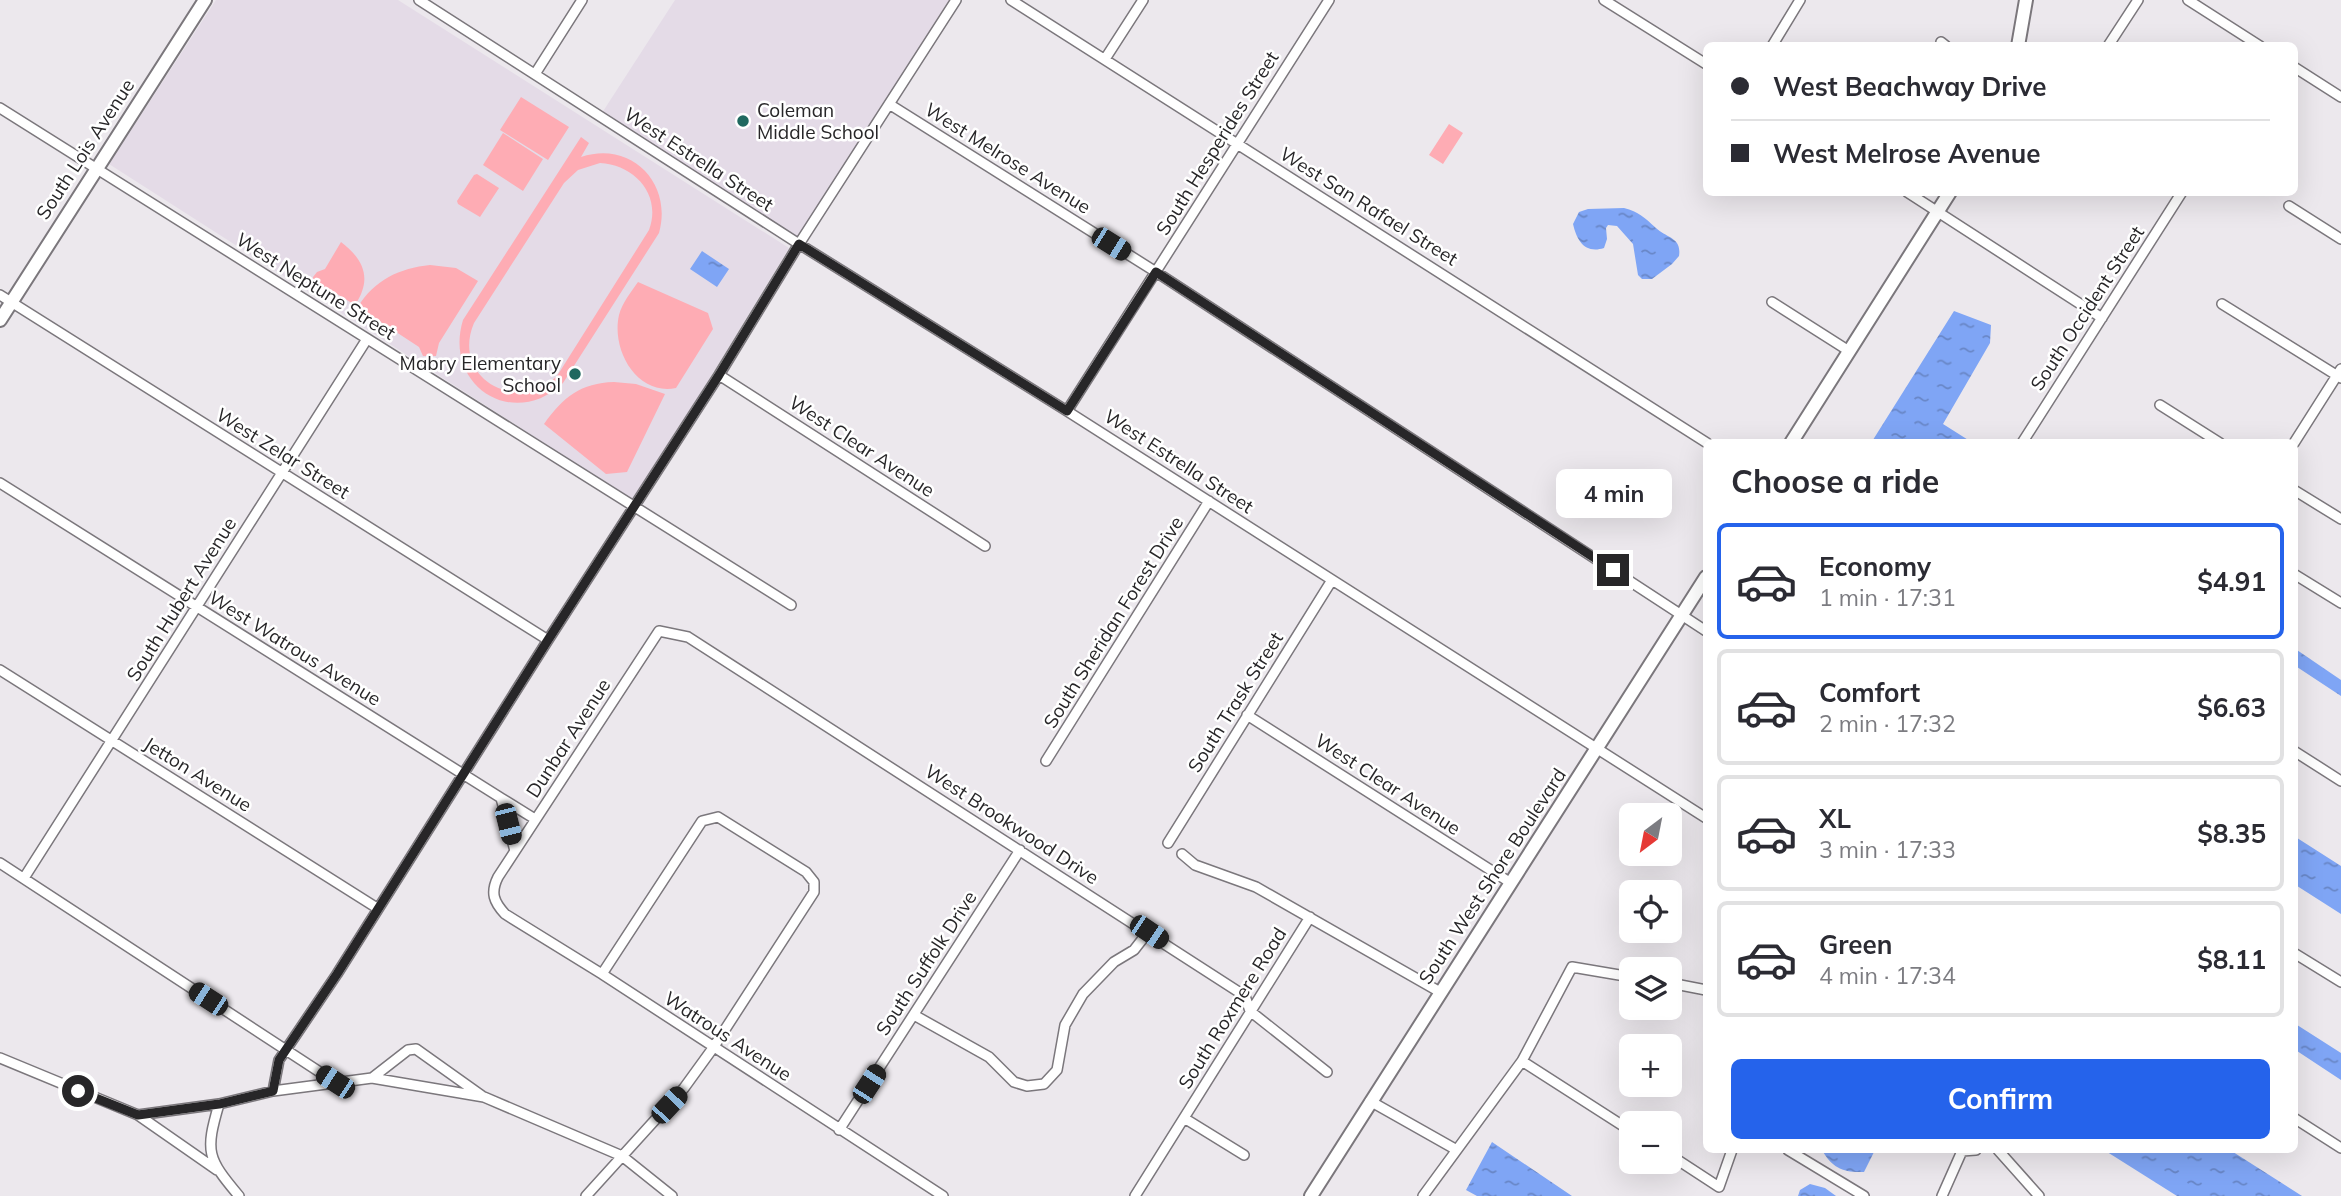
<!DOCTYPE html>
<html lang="en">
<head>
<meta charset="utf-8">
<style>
  body { margin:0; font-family:Mulish,sans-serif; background:#f7f7f7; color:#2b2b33; height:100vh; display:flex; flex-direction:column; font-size:26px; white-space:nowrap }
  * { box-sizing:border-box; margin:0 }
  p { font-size:23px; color:#7c7c81 }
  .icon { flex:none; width:38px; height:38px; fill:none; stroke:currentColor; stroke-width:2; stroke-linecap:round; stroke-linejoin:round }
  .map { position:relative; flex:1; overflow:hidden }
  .side { position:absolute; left:1703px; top:439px; width:595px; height:714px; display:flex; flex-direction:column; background:#fff; border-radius:10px; box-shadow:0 7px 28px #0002 }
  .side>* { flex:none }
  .guide { position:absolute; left:1703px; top:42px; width:595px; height:154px; border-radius:10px; box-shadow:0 7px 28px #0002; display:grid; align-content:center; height:154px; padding:0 28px; background:#fff }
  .needle { width:46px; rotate:212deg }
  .buttons { position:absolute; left:1619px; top:803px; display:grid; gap:14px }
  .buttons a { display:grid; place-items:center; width:63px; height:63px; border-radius:10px; background:#fff; box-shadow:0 7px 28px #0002; font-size:35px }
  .end { position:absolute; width:32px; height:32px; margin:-16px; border:9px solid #272628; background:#fff; box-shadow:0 0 0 4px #fff }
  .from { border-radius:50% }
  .bubble { position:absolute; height:49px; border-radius:10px; background:#fff; box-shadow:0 7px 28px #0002; font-size:23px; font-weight:700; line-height:49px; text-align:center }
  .car { position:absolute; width:21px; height:42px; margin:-21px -10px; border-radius:9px; box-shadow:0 0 5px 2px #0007; background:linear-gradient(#222 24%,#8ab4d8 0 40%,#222 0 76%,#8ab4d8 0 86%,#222 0) }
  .guide b { display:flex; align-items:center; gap:24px; height:66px; font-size:26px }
  .guide b+b { border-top:2px solid #e1e1e2 }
  .guide i { width:18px; height:18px; background:#2b2b33 }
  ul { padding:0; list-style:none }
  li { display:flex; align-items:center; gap:21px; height:116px; margin:0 14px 10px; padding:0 14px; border:4px solid #e1e1e2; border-radius:10px }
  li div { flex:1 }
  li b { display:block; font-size:26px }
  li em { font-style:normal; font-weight:700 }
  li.active { border-color:#2563eb }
  li>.icon { width:63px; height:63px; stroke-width:1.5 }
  h2 { padding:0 28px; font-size:32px; line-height:84px }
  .cta { display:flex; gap:14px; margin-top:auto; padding:14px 28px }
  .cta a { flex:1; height:80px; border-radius:10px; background:#2563eb; color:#fff; font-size:28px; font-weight:700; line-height:80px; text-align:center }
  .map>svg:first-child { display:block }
  .built { fill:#e4dbe7 }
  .green { fill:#feacb4; fill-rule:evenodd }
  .water { fill:url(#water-ripples) }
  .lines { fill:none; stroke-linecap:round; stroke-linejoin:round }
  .street-casing { stroke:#7b777c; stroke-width:12 }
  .secondary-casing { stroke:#7b777c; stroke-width:16 }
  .street { stroke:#fff; stroke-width:9 }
  .secondary { stroke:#fff; stroke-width:12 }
  .route { stroke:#272628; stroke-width:9 }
  .poi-dot { fill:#1f685f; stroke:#fff; stroke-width:2.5 }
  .labels { text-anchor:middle; stroke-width:5; stroke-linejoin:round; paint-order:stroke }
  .poi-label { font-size:19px; fill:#272628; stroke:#fff; text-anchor:start }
  .street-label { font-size:19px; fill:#272628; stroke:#fff }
</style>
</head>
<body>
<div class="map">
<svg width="2341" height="1196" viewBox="0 0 2341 1196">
  <defs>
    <pattern id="water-ripples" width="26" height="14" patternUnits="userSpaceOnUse" patternTransform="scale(1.75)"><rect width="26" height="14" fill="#7fa5f5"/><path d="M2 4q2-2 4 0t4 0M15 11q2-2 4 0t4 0" fill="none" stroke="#6886c6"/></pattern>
  </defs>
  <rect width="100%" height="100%" fill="#ece8ed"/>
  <path class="built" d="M216,0H398L789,248L635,501L109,164Z
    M675,0H956L799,244L600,116Z"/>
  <path class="green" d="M521,97L569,127L548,160L500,130Z
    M1449,124L1463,133L1443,164L1429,155Z
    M503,133L543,159L523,191L483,165Z
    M581,137L589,143L581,157C631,140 673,183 659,233L563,383C513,431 443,385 463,320ZM600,163C635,165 662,195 649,230L557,376C515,415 451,377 474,323L564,183L578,170Z
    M477,174L499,188L480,217L458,204L457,201L474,175Z
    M341,242C365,260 372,280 355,305L329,289L321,288L313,283V277L317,272L325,269Z
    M430,265L456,268L478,281L439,343L436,356H423L419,347L358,307C374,280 400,268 430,265Z
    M638,282L708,313L713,329L676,388C637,396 611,350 619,315C622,303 631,292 638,282Z
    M614,382L636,384L665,394L627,472L606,474L544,424C563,397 581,383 614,382Z"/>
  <path class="water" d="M1624,208C1639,212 1644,217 1656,228C1666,238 1682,237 1679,256L1672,264L1652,279H1642L1638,275L1633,244L1617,226L1608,225L1606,228L1607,239L1604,248C1585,254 1577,241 1573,224L1579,212L1588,209Z
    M702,251L729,269L717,287L690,269Z
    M1954,311L1991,325L1990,343L1943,424L1973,443H1871Z
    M2294,648L2341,680V696L2294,665Z
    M2294,836L2341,866V914L2294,884Z
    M2294,1023L2341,1053V1080L2294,1049Z
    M1492,1142L1572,1196H1477L1466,1190Z
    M1822,1150H1875L1864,1172C1844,1173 1832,1168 1822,1150Z
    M2104,1150H2230L2302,1196H2177Z
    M1810,1184L1825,1188L1836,1196H1798L1800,1190Z"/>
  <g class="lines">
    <defs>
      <path id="street" d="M419,0L799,244L1067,411L1706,818
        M1011,0L1707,443
        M1604,0L1706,64
        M2188,0L2260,46
        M1941,42L1946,46
        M1772,46L1800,0
        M2108,46L2138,0
        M1105,59L1143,0
        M2294,67L2341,97
        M535,74L582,0
        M889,104L1156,272L1706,631
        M0,108L791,605
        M1907,192L2102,318
        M2289,206L2341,239
        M0,295L548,640
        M1772,302L1849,351
        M2222,304L2341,378
        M719,375L985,546
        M2160,405L2220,443
        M1067,411L1329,0
        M2022,443L2182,192
        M2294,443L2341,369
        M0,483L501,798L515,851
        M2294,490L2341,519
        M2294,574L2341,603
        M0,670L377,908
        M1247,715L1511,883
        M2294,751L2341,781
        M1046,761L1209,501
        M501,798L535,819
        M1168,843L1332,580
        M1182,854L1195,865L1256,887L1440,992
        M0,863L335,1082
        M24,878L367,339
        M2294,953L2341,982
        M1670,983L1706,990
        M914,1015L989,1057L1014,1082L1027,1086L1044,1084L1057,1070L1065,1025L1083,994L1114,962L1134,950L1148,932
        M0,1058L138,1115L219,1104L273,1091L372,1078L484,1097L622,1156L672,1196
        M1522,1061L1631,1131
        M372,1078L408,1050L416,1049L482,1096
        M273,1091L279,1060L337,974L548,640L719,375L799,244L956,0
        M1370,1101L1455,1149
        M219,1104C205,1152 207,1158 239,1196
        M138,1115L217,1170
        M1184,1118L1244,1155
        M2294,1118L2341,1148
        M839,1130L1020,850
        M1788,1150L1864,1196
        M1998,1150L2039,1196
        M1670,1155L1719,1187L1732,1150
        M586,1196L684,1088L713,1048L814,892V882L806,872L718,817L702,821L602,974
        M943,1196L602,974L505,914C494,902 490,893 498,877L659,631L688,637L1245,996L1250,1011L1327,1072
        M1135,1196L1310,917
        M1423,1196L1522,1061L1572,967L1631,977
        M1942,1196L1962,1151L1976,1150"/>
      <path id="secondary" d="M2018,46L2026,0
        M0,320L205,0
        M1791,443L1950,192
        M1311,1196L1706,577"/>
    </defs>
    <use href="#street" class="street-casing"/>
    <use href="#secondary" class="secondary-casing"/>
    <use href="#street" class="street"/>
    <use href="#secondary" class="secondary"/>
  </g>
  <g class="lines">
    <path class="route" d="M78,1091L138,1115L219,1104L273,1091L279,1060L337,974L548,640L719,375L799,244L1067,411L1156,272L1613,570"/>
  </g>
  <g class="poi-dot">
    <circle cx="743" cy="121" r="7"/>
    <circle cx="575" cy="374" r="7"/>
  </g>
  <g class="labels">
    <g class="poi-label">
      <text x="757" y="117">Coleman<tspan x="757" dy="22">Middle School</tspan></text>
      <text x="561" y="370" text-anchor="end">Mabry Elementary<tspan x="561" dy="22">School</tspan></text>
    </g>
    <g class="street-label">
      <text transform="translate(1217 143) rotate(-58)" y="7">South Hesperides Street</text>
      <text transform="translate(85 149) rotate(-57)" y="7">South Lois Avenue</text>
      <text transform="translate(1008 158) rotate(32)" y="7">West Melrose Avenue</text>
      <text transform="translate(699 159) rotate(33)" y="7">West Estrella Street</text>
      <text transform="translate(1369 206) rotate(32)" y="7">West San Rafael Street</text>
      <text transform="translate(316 286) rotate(32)" y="7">West Neptune Street</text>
      <text transform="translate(2087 308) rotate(-57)" y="7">South Occident Street</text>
      <text transform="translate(862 446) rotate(33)" y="7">West Clear Avenue</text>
      <text transform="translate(283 453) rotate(32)" y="7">West Zelar Street</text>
      <text transform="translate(1179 461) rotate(33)" y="7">West Estrella Street</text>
      <text transform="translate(181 599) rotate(-58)" y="7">South Hubert Avenue</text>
      <text transform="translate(1113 622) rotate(-58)" y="7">South Sheridan Forest Drive</text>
      <text transform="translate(295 648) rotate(32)" y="7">West Watrous Avenue</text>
      <text transform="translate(1235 702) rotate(-58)" y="7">South Trask Street</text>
      <text transform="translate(568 738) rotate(-57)" y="7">Dunbar Avenue</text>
      <text transform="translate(198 774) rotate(32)" y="7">Jetton Avenue</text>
      <text transform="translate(1388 784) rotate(33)" y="7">West Clear Avenue</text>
      <text transform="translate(1012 824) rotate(33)" y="7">West Brookwood Drive</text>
      <text transform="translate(1492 876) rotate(-57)" y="7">South West Shore Boulevard</text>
      <text transform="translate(926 963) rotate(-57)" y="7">South Suffolk Drive</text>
      <text transform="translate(1232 1008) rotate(-58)" y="7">South Roxmere Road</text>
      <text transform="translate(728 1036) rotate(33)" y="7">Watrous Avenue</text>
    </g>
  </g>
</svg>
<div class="buttons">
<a><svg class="needle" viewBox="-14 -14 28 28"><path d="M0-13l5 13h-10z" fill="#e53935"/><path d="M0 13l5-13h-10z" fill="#7c7c81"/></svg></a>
<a><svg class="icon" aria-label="locate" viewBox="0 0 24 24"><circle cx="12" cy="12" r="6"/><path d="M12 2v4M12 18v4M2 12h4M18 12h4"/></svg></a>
<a><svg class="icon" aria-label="layers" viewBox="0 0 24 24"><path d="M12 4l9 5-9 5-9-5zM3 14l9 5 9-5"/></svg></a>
<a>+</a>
<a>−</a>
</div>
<i class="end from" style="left:78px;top:1091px"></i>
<i class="end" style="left:1613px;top:570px"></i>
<div class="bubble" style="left:1556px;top:469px;width:116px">4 min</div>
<i class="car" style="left:1111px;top:244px;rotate:122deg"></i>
<i class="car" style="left:508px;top:824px;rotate:166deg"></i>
<i class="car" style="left:1149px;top:932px;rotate:124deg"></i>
<i class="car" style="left:208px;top:999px;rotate:303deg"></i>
<i class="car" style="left:335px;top:1082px;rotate:303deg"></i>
<i class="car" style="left:869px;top:1084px;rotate:33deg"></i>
<i class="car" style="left:669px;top:1105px;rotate:43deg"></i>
<div class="guide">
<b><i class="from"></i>West Beachway Drive</b>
<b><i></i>West Melrose Avenue</b>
</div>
<section class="side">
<h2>Choose a ride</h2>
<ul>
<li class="active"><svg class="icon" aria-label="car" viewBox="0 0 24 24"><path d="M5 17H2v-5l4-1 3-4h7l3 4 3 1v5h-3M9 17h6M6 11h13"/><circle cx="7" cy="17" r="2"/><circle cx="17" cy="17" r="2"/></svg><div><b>Economy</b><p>1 min · 17:31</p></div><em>$4.91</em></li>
<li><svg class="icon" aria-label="car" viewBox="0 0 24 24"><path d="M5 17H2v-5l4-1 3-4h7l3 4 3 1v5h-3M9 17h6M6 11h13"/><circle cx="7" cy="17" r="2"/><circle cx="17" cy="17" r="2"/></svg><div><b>Comfort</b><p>2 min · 17:32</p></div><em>$6.63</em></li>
<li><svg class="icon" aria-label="car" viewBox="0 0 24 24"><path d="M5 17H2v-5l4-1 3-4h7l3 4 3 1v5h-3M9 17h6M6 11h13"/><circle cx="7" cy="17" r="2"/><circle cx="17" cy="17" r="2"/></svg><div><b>XL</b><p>3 min · 17:33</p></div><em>$8.35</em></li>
<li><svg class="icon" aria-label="car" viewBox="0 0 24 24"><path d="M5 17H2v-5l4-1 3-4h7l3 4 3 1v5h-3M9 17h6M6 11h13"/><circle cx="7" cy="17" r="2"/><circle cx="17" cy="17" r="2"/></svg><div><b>Green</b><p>4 min · 17:34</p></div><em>$8.11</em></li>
</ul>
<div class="cta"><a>Confirm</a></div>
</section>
</div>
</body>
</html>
